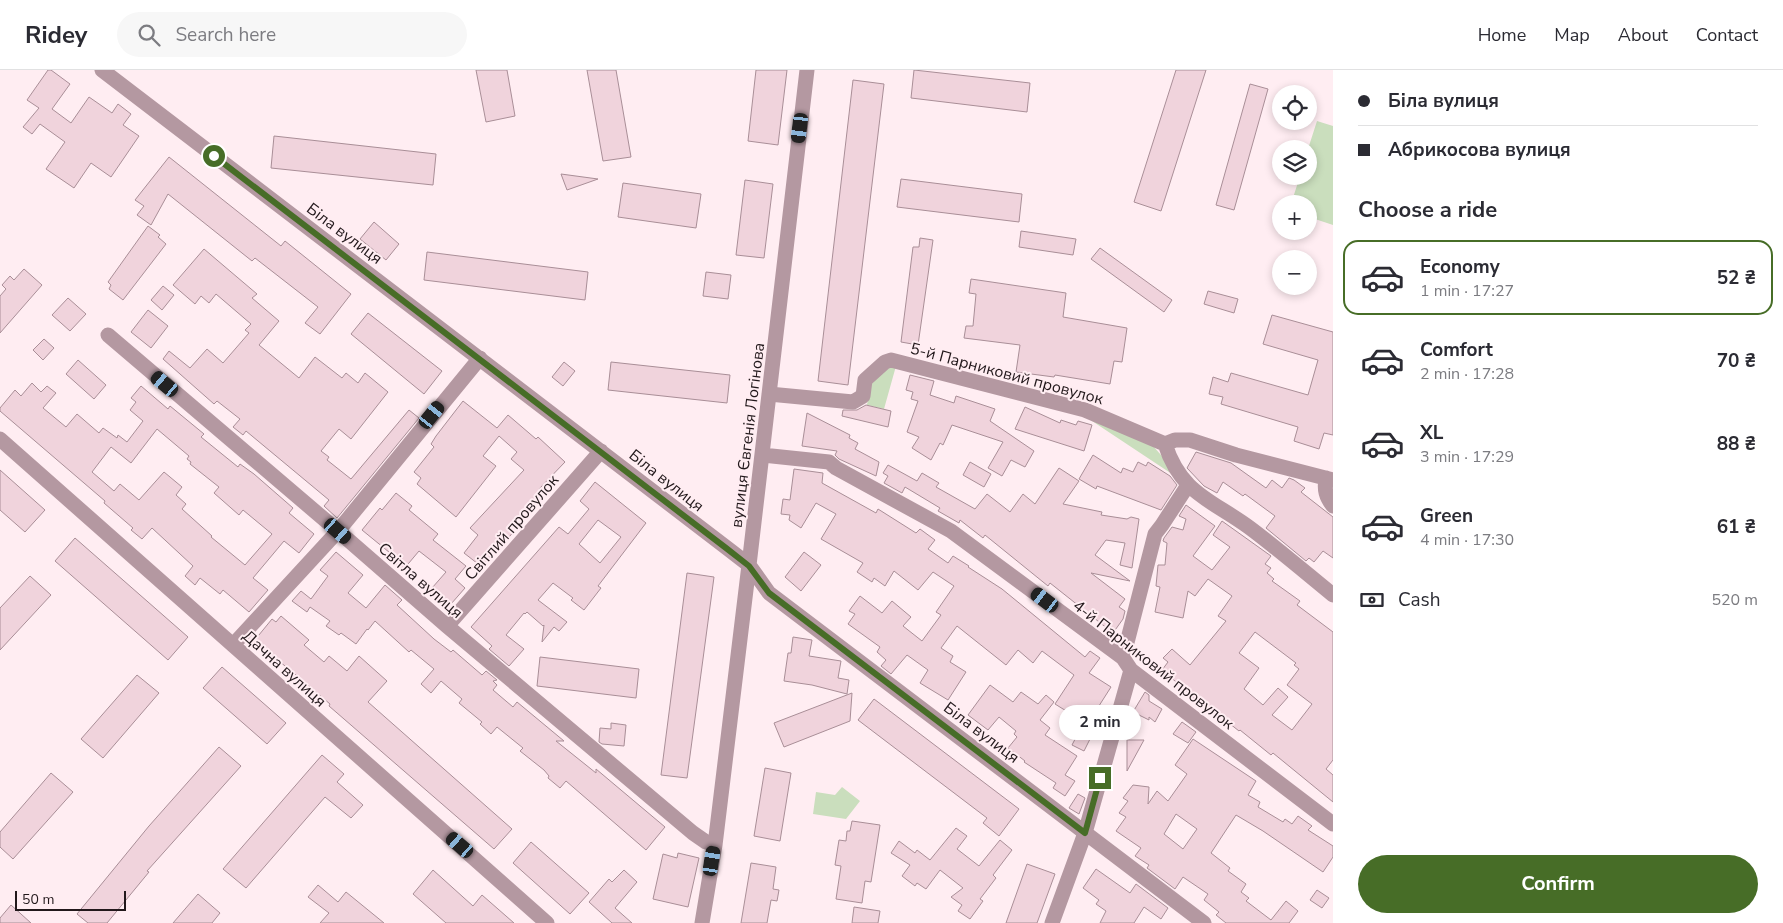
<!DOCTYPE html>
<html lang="en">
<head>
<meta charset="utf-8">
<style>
  body { margin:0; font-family:"Nunito Sans",sans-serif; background:#f7f7f7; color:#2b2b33; height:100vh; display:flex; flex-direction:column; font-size:19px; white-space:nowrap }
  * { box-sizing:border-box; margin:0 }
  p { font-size:16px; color:#7c7c81 }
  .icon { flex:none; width:28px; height:28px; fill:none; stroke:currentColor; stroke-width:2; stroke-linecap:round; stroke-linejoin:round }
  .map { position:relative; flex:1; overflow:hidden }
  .sheet { display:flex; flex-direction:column; background:#fff; width:450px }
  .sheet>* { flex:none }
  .guide { display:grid; align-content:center; height:110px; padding:0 25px; background:#fff }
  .buttons { position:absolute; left:1272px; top:15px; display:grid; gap:10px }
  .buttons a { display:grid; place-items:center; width:45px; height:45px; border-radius:50%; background:#fff; box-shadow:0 2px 8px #0003; font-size:25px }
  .scale { position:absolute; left:15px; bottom:12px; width:111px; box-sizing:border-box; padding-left:5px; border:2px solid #22181b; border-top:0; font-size:14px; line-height:18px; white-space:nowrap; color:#22181b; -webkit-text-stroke:4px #ffedf2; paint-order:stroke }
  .end { position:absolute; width:22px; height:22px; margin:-11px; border:6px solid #476d27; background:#fff; box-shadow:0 0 0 2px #fff }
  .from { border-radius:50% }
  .bubble { position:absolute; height:35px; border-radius:18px; background:#fff; box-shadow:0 2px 8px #0003; font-size:16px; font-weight:700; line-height:35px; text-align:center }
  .car { position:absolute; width:15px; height:30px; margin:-15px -8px; border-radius:6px; box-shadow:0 0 4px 1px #0007; background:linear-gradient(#222 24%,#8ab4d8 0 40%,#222 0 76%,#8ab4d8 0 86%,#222 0) }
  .guide b { display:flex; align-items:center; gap:18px; height:48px; font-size:19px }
  .guide b+b { border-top:1px solid #e1e1e2 }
  .guide i { width:12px; height:12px; background:#2b2b33 }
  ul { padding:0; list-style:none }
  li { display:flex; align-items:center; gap:15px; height:75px; margin:0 10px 8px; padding:0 15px; border:2px solid transparent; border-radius:15px }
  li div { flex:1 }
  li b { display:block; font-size:19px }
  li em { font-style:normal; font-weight:700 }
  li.on { border-color:#476d27 }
  li>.icon { width:45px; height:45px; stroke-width:1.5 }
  h2 { padding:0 25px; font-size:22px; line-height:60px }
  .pay { display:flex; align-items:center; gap:12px; height:55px; padding:0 25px; font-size:19px }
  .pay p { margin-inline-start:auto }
  .cta { display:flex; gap:10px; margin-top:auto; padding:10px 25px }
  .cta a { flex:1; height:58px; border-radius:30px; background:#476d27; color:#fff; font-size:20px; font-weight:700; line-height:58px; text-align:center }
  header { display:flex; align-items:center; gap:30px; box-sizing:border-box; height:70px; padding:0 25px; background:#fff; border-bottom:1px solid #e1e1e2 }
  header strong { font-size:24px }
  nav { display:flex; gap:28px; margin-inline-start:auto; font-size:18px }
  .search { width:350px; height:45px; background:#f7f7f7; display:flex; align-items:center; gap:12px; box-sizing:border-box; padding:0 18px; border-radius:28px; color:#7c7c81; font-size:19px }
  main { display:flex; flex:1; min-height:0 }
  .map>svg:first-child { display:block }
  .green { fill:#cadebd }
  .building { fill:#f0d3dc; stroke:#a98e97; fill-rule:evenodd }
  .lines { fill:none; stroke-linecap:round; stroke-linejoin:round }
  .minor { stroke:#b498a1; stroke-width:15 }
  .route { stroke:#476d27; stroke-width:6 }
  .labels { text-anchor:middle; stroke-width:4; stroke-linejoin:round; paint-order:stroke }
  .street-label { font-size:16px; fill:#22181b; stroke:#ffedf2 }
</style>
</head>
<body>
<header>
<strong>Ridey</strong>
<div class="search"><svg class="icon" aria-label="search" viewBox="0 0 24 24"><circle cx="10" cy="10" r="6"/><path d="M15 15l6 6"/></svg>Search here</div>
<nav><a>Home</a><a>Map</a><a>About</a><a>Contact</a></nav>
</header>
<main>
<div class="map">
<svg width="1333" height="853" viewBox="0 0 1333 853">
  <rect width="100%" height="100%" fill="#ffedf2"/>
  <path class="green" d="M1317,51L1333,56V155L1309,147V134H1291L1300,106H1309L1308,79Z
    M896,296L884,339L867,335L871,310L888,298Z
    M1089,349L1153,376L1177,403L1178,408Z
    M842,717L860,731L846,749L813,744L816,722L835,725Z"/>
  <path class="building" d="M48,0H51L70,14L52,39L71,53L89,27L112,43L118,34L131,44L123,55L139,66L111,107L91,93L74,118L46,99L65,72L40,54L32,64L23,57L39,38L27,30Z
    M476,0H507L515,46L486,52Z
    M587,0H616L631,87L603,91Z
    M756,0H787L778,75L748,71Z
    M914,0L1030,13L1027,42L911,28Z
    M1176,0H1206L1161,141L1134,132Z
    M853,10L884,14L848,315L818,311Z
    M1250,14L1268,19L1234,140L1216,135Z
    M274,66L436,84L433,115L271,98Z
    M169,87L281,176L285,171L351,224L320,264L305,253L318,237L255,188L252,191L168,124L151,155L137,145L144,136L135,130Z
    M561,104L598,109L567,120Z
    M901,109L1022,124L1019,152L897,137Z
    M745,110L773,114L764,188L736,185Z
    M623,113L701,124L696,158L618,147Z
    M374,152L399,174L386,190L360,169Z
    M148,156L160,165L158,167L166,174L123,230L109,219L111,215L108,212Z
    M1021,161L1076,169L1073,185L1019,177Z
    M920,168L933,170L918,275L901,272L913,177H919Z
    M1100,178L1172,230L1164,242L1091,189Z
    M204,179L257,224L252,228L279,251L259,275L299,308L315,287L342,308L346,303L358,313L365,303L388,322L351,369L339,359L321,381L329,387L327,390L351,409L409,340L419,348L337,448L324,436L329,430L246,361L243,365L233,357L240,349L217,331L214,334L163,289L169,281L190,298L207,279L223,293L249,263L245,260L251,254L216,224L209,233L201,226L195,234L173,215Z
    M427,182L588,202L585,230L424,210Z
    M24,199L42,215L0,263V226L6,219L2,215L10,206L14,210Z
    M706,202L731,205L728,229L703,226Z
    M971,209L1066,223L1063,247L1127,258L1122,292L1114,291L1110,314L1055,305L1054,307L1016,302L1020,275L964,268L966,256H973L976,224L969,223Z
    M163,216L174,225L162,240L151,230Z
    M1208,221L1238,229L1234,243L1204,234Z
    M68,228L86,244L70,261L52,245Z
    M148,240L168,256L151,278L131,262Z
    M368,243L442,301L424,324L351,264Z
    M1272,245L1333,262V365L1324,363L1319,379L1294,371L1298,357L1221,334L1223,327L1209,324L1213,307L1228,312L1231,303L1308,325L1318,290L1263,274Z
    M44,269L54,278L43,290L33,280Z
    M78,290L106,315L94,329L66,304Z
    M564,292L575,301L563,316L552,307Z
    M611,292L730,305L727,333L608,320Z
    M910,305L934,311L930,325L954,333L956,326L995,339L990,351L1034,381L1025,397L1011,390L1002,406L988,398L1003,372L952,355L943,375L940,373L931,390L912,378L919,367L907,362L918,331L911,329L913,322L906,320Z
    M32,313L41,322L47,316L56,323L43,338L66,357L77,344L99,363L103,358L117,368L118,365L127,372L143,351L130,340L136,332L131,328L141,316L168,339L170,336L204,364L201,367L238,397L240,394L254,404L293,438L289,443L314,464L299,483L284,471L253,508L268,520L249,542L223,520L220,524L200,508L195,515L185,506L193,496L152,458L142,469L131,460L133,458L104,433L105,431L0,341V338L15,320L21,326ZM157,359L189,386L187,389L191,392L190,394L219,417L214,423L239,445L243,440L272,464L245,495L211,467L212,466L182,439L186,434L176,425L182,417L164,402L139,430L120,414L114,421L92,402L111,377L131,393Z
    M463,331L497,358L508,345L536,369L538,367L565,392L539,419L542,422L515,451L519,455L496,483L494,481L482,497L464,483L478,465L470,458L524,400L511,389L517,382L499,366L483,386L496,396L456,447L417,414L421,408L414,402L434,377L431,374L436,366Z
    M866,335L891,341L888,357L842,346L843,340H857Z
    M1025,337L1060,353L1061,350L1076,355L1078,351L1092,355L1084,381L1015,359Z
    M807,343L850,365L849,368L858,373L855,379L879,392L876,406L839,389L835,385L837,381L802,376Z
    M1196,382L1231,393L1266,418L1272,410L1282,418L1289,408L1294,410L1305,418L1301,422L1333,447V488L1323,481L1314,492L1309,488L1306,491L1266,458L1275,446L1245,424L1243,426L1223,412L1217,423L1204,416L1187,398Z
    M1093,385L1121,403L1123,398L1133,402L1138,392L1146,396L1148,392L1170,406L1177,415L1161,440L1097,416L1096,419L1079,409Z
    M970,392L991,404L984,417L963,405Z
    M888,395L917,411L922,403L939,413L936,417L975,439L987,424L1010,442L1023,424L1035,434L1059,398L1079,411L1063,434L1102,442L1101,445L1127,449L1131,447L1139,449L1132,498L1120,495L1125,473L1106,470L1095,485L1130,511L1091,503L1125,529L1119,537L1125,541L1123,549L1113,563L1050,513L1048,516L985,465L983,468L960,450L959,453L938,441L940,438L905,417L902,423L884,413L888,406L883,403Z
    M794,399L823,403L822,413L876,443L878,439L916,463L920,459L935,470L928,479L948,493L953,486L969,496L968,497L1002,519L1085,587L1090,581L1100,588L1089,603L1111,617L1097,639L1109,644L1101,667L1093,663L1084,681L1072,675L1084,652L1055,634L1074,605L1042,581L1033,593L1018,580L1006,595L957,556L941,578L953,586L950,592L966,602L948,630L920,613L928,600L907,585L891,604L881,596L886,590L877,582L880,577L848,554L855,544L849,541L860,526L882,543L892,531L911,547L903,556L922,571L941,545L936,542L954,516L933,502L918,520L894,501L885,516L874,508L872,512L857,502L863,493L821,469L836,444L816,433L801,458L789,450L790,445L781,444L783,429L790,430Z
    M0,400L45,440L25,462L0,440Z
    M595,412L646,453L598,516L601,518L584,540L571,530L573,528L553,513L538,530L567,552L559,561L554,557L542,572L544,555L543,556L527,542L525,544L524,543L506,565L524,579L509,596L489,579L492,576L471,557L559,457L568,464L589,439L580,431ZM598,450L621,467L600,493L579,474Z
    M396,423L412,436L409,440L438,464L433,470L466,496L455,509L465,518L451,534L432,518L446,502L419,481L403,500L392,491L395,487L362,460L380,438L382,440Z
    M1186,435L1215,456L1193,486L1212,500L1230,477L1213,465L1222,451L1271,486L1265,494L1271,498L1267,503L1274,509L1272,511L1300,531L1297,535L1333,562V690L1326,699L1333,705V732L1273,683L1271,685L1240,660L1239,661L1210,638L1208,640L1187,623L1188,622L1162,600L1168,592L1163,588L1172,579L1190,595L1226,551L1218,546L1232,526L1208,509L1195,526L1188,521L1183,548L1155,542L1160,517L1156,516L1158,495H1165L1167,473L1163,471L1164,468L1172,457L1183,460L1186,449L1179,446ZM1255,562L1296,593L1294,595L1299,599L1287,615L1312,634L1292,660L1272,645L1288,627L1278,618L1263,635L1244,619L1259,598L1239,583Z
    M75,468L188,567L168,590L55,491Z
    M336,482L363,505L348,523L366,538L385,515L402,530L397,535L434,569L451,582L453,580L482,605L486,601L497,610L493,611L497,615L493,620L513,637L517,632L564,671H556L596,703V699L665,757L646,780L566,711L560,718L548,708L549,706L544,700L520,681L523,678L497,657L491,664L480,654L482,652L459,633L462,629L441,611L431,623L421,614L434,599L411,580L409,582L375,551L368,560L367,559L356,574L341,563L339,565L326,556L330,551L310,537L307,542L292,531L301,521L311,529L328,506L320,500Z
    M804,482L821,495L801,521L785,507Z
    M687,503L714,507L687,708L661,705Z
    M30,506L51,525L0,580V538Z
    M281,546L309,570L304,575L324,592L329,586L347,601L359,586L387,611L368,632L512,759L494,779L329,636L330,634L290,600L254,571L272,549L276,552Z
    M793,567L812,570L809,586L841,591L838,608L849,610L847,624L812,615L784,611L788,583H791Z
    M540,587L639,599L636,628L537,616Z
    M222,597L286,653L267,674L203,618Z
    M137,605L159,623L103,688L81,669Z
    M990,615L1013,632L1021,622L1038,634L1046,625L1054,632L1040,650L1050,658L1045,665L1077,686L1065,705L1075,711L1065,726L1053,718L1056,713L1024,692L1025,691L1008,678L1017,667L1014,664L1016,661L999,647L988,660L968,645Z
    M1145,622L1149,625V631L1162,639L1155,652L1149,647V650L1133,642Z
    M852,623L850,651L784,677L774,653Z
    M874,629L1019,739L999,766L983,753L987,748L858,650Z
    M1182,652L1196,662L1188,673L1173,664Z
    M611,653L626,655L624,676L602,674L599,672L600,658L611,659Z
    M1193,669L1256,711L1248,725L1260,732L1258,737L1283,752L1285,749L1292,754L1298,746L1312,756L1308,760L1333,776V787L1323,802L1263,761L1236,745L1211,783L1230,798L1228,801L1246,814L1241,822L1249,828L1246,831L1271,850L1286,831L1298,841L1289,853H1226L1216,845L1219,842L1204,830L1208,824L1183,807L1175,819L1147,798L1149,795L1135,786L1141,778L1116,761L1126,747L1119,743L1128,731L1123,728L1133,715L1149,717L1148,734L1157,721L1168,731L1187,704L1175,695ZM1176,744L1197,759L1183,779L1164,764Z
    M1127,670H1144L1127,701Z
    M219,677L241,696L147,801L149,802L107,853H88L77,844L149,756Z
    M322,685L344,704L337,712L363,735L351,748L325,727L246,818L223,799Z
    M765,698L791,703L780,771L754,766Z
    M51,703L73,722L13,789L0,777V762Z
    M1078,724L1085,728L1079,744L1069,738Z
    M852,751L880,755L871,812L865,811L862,833L836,829L841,796L835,795L839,770L846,771L847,761H850Z
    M956,758L967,766L957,779L979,796L1000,770L1012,780L993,805L996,808L980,829L983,831L970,849L958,841L962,835L951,827L963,818L940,800L926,819L917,813L915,816L902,806L910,795L891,783L899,771L915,783L917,780L930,790Z
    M531,772L589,823L570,844L513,793Z
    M678,783L699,788L688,837L653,829L663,784L677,788Z
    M751,793L776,797L773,819L779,820L777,831L771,830L767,853H741Z
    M1027,794L1055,804L1037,853H1006Z
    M1096,799L1130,823L1136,814L1168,838L1161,849L1144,837L1134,853H1100L1106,841L1096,834L1099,830L1083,818Z
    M433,800L473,836L482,825L514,853H446L413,824Z
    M624,800L637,812L615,838L632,853H612L589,832L609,809L612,812Z
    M318,815L338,832L346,822L384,853H320L329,843L308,827Z
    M1317,820L1329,828L1322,838L1310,830Z
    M198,824L220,843L212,853H173Z
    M11,835L31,853H0V848Z
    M854,837L880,841L878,853H852Z"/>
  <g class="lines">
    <path class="minor" d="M102,0L727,478L749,495L769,523L1204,853
      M108,265L338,461L447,556L693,763L706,772L715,775
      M769,324L853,332L863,326L865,310L885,292L891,290L1085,340L1165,374L1175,370H1190L1236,385L1333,410
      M0,369L547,853
      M1165,374C1181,424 1212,430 1250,458C1278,479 1306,503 1333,525
      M762,385L829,392L836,398L951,461L1123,588L1131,600L1333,754
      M1326,408C1324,420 1326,427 1333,436
      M447,556L601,381
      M233,575L338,461L480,288
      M1123,588L1155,464L1162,455L1188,415
      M702,853L715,775L749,495L807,0
      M1052,853L1085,763L1131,600"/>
  </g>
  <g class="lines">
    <path class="route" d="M214,86L726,478L749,496L769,523L1085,763L1100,708"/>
  </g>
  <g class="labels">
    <g class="street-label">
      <text transform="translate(345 163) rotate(37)" y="6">Біла вулиця</text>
      <text transform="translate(1007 303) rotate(15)" y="6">5-й Парниковий провулок</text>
      <text transform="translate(747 365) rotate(-83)" y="6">вулиця Євгенія Логінова</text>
      <text transform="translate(667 410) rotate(38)" y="6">Біла вулиця</text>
      <text transform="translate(511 457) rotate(-49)" y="6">Світлий провулок</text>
      <text transform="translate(421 510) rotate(41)" y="6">Світла вулиця</text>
      <text transform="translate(1154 594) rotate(38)" y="6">4-й Парниковий провулок</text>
      <text transform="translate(285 598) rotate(42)" y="6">Дачна вулиця</text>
      <text transform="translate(982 662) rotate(37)" y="6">Біла вулиця</text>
    </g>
  </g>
</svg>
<div class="buttons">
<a><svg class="icon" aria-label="locate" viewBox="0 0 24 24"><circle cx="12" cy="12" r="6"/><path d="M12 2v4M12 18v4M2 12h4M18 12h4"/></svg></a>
<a><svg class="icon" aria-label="layers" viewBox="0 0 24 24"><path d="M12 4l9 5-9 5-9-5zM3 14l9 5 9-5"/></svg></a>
<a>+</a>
<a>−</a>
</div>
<div class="scale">50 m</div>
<i class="end from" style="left:214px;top:86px"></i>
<i class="end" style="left:1100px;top:708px"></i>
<div class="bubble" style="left:1059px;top:635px;width:82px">2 min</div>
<i class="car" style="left:800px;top:58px;rotate:187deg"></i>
<i class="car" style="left:165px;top:314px;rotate:310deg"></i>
<i class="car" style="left:432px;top:345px;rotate:39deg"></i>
<i class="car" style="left:338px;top:461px;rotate:131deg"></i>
<i class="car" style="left:1045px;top:530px;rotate:307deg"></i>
<i class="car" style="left:460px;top:775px;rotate:311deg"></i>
<i class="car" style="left:712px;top:791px;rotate:9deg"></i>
</div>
<section class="sheet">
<div class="guide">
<b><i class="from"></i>Біла вулиця</b>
<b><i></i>Абрикосова вулиця</b>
</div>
<h2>Choose a ride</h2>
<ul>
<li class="on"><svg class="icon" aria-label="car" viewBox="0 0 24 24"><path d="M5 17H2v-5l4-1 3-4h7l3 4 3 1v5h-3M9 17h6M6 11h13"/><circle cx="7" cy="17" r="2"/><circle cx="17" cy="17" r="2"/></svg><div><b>Economy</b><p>1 min · 17:27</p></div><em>52 ₴</em></li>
<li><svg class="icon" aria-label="car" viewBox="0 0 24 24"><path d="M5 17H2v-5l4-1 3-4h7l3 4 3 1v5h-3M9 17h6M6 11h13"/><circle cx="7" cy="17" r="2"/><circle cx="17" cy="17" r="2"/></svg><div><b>Comfort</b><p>2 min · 17:28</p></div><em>70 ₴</em></li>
<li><svg class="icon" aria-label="car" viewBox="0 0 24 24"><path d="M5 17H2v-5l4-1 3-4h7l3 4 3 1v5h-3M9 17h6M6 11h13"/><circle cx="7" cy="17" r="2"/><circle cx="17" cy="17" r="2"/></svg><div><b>XL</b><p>3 min · 17:29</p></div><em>88 ₴</em></li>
<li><svg class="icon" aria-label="car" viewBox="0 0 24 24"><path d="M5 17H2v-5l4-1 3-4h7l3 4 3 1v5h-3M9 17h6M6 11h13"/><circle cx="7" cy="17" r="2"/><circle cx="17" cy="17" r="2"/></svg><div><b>Green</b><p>4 min · 17:30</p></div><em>61 ₴</em></li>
</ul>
<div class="pay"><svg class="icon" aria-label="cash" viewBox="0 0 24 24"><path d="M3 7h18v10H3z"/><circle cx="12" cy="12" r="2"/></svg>Cash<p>520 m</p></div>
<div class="cta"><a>Confirm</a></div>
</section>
</main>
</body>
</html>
